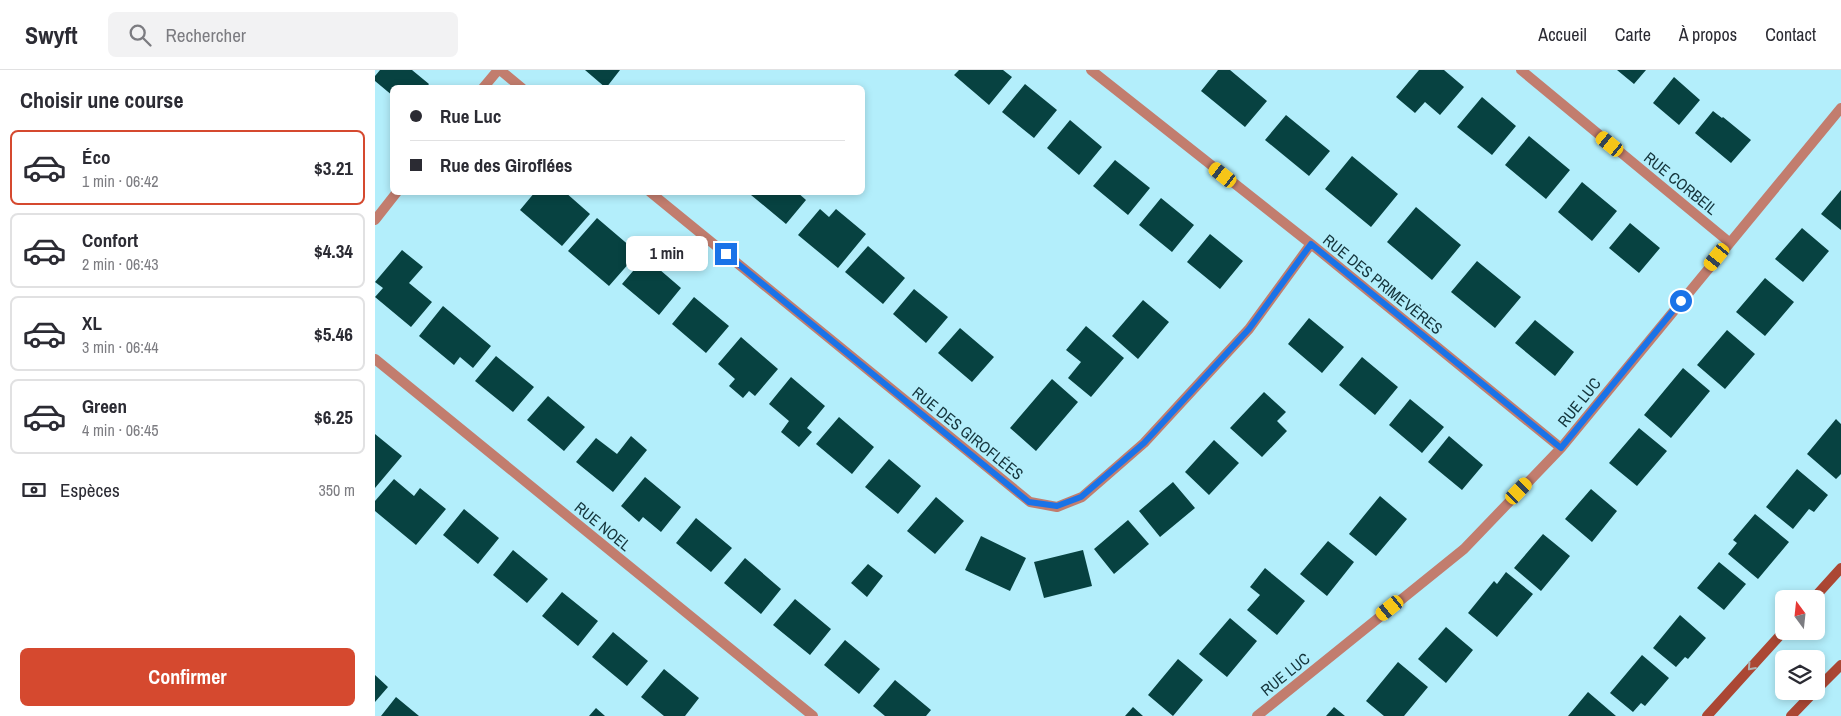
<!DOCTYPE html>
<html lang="fr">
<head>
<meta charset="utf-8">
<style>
  body { margin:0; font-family:"Archivo Narrow",sans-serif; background:#f2f2f3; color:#2b2b33; height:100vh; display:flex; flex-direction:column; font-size:19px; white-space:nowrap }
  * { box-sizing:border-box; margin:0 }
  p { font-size:16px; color:#7c7c81 }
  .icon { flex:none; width:28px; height:28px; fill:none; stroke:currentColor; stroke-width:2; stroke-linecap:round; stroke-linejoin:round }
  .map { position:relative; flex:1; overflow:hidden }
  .details { display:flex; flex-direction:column; background:#fff; width:375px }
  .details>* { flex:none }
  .banner { position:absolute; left:15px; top:15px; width:475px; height:110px; border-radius:8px; box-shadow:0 2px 8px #0003; display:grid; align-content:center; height:110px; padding:0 20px; background:#fff }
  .needle { width:32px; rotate:345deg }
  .controls { position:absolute; left:1400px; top:520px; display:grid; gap:10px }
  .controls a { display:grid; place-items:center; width:50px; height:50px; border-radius:8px; background:#fff; box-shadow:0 2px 8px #0003; font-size:25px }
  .end { position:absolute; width:22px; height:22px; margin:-11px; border:6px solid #1a73e8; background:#fff; box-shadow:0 0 0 2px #fff }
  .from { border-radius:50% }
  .bubble { position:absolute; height:35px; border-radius:8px; background:#fff; box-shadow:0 2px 8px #0003; font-size:16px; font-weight:700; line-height:35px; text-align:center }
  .car { position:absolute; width:15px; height:30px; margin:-15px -8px; border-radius:6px; box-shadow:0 0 4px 1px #0007; background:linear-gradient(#f5c518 24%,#345 0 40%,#f5c518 0 76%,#345 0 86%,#f5c518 0) }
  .banner b { display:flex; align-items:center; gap:18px; height:48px; font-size:19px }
  .banner b+b { border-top:1px solid #e1e1e2 }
  .banner i { width:12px; height:12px; background:#2b2b33 }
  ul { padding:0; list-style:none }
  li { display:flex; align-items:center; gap:15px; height:75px; margin:0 10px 8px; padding:0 10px; border:2px solid #e1e1e2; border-radius:8px }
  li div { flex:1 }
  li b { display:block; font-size:19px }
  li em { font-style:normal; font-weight:700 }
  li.selected { border-color:#d5492f }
  li>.icon { width:45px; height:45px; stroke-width:1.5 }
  h2 { padding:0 20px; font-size:22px; line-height:60px }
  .pay { display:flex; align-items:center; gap:12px; height:55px; padding:0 20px; font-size:19px }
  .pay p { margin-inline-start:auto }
  .primary-button { display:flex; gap:10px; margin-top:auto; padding:10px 20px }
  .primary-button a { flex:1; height:58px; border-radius:8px; background:#d5492f; color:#fff; font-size:20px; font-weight:700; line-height:58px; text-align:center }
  header { display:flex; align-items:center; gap:30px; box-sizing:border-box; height:70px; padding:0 25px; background:#fff; border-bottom:1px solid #e1e1e2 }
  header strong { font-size:24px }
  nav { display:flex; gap:28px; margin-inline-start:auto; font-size:18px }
  .search { width:350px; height:45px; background:#f2f2f3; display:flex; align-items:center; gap:12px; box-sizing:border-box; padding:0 18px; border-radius:8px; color:#7c7c81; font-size:19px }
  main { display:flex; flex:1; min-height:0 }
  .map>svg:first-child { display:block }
  .building { fill:#074241 }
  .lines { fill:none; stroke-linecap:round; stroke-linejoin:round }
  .street { stroke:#c27d6e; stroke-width:10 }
  .secondary { stroke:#ab4734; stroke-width:10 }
  .oneway { stroke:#b0b4b5 }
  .route { stroke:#1a73e8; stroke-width:6 }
  .labels { text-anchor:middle; stroke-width:5; stroke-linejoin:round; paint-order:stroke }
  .street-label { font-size:16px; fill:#14343b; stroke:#b3eefb }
</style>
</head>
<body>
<header>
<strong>Swyft</strong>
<div class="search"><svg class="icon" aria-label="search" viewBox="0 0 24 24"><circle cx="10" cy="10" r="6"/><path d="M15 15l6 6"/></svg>Rechercher</div>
<nav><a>Accueil</a><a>Carte</a><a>À propos</a><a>Contact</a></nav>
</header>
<main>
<section class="details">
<h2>Choisir une course</h2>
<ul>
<li class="selected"><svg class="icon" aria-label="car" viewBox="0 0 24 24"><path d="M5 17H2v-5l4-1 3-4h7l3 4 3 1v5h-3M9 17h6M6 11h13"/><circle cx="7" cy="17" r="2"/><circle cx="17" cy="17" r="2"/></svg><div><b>Éco</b><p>1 min · 06:42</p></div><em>$3.21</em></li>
<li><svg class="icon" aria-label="car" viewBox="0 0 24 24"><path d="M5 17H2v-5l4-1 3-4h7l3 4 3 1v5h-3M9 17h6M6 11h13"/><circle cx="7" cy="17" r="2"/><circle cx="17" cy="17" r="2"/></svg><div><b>Confort</b><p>2 min · 06:43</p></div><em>$4.34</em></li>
<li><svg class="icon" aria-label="car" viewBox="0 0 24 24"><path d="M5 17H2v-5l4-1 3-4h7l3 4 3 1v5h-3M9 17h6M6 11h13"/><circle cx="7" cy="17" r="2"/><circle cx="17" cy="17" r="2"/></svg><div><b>XL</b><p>3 min · 06:44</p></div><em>$5.46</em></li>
<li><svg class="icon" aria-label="car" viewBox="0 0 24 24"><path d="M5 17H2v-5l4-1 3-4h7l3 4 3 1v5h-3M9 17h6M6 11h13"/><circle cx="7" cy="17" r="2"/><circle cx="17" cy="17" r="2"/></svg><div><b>Green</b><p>4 min · 06:45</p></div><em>$6.25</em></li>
</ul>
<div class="pay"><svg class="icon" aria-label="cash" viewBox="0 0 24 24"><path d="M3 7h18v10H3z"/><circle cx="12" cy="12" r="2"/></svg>Espèces<p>350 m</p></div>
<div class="primary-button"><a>Confirmer</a></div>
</section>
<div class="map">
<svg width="1466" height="646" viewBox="0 0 1466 646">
  <rect width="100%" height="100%" fill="#b3eefb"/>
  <path class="building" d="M5,0H37L54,14L51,18H18V26L0,11V6Z
    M210,0H245L231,18Z
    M584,0H628L637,7L614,35L579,5Z
    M843,0H855L892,31L870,57L826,21Z
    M1044,0H1069L1089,17L1065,45L1050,32L1040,43L1021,27Z
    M1242,0H1271L1259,14Z
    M1299,7L1325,30L1304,55L1278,33Z
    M650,14L682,40L659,68L627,42Z
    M1107,27L1141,56L1117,85L1082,57Z
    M1338,41L1347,48L1348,47L1376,70L1356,93L1320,63Z
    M911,45L955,81L934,106L890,70Z
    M695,50L727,77L704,105L672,78Z
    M1154,66L1195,100L1171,129L1130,95Z
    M977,86L1023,124L996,157L950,119Z
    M740,90L775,118L753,145L718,116Z
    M1207,112L1242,141L1217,171L1183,142Z
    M1466,120V160L1446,144Z
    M160,122H190L215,144L187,176L145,140Z
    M379,122H422L431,130L411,154L376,125Z
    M786,128L819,155L797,182L764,155Z
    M1041,137L1086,175L1057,210L1012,172Z
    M445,139L454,147L461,139L491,164L463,198L423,165Z
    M222,148L263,183L234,216L193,181Z
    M1255,153L1285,178L1264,203L1234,178Z
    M1427,158L1454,181L1428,212L1400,189Z
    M835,164L868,191L845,219L812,192Z
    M493,176L530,208L508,234L470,202Z
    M27,180L48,197L34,213L57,232L36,257L0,227L8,218L0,212Z
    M270,187L306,218L284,245L247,214Z
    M1102,191L1146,227L1120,258L1076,222Z
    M1390,208L1419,232L1390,266L1361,242Z
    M539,219L573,247L551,273L518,244Z
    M319,227L354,256L331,283L297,254Z
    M768,230L794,252L763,289L737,266Z
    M68,236L116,276L98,298L85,287L79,295L44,266Z
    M934,248L969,277L947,303L913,274Z
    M1160,250L1199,282L1180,306L1140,273Z
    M711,256L749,288L716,327L693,308L706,292L691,280Z
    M585,258L619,287L597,312L563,283Z
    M1352,260L1380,284L1350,319L1322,295Z
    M366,267L403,299L380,326L374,321L368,328L354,316L360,309L343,294Z
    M121,286L159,317L138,342L100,311Z
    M987,287L1023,317L1000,345L964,315Z
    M1308,298L1335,321L1296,368L1269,345Z
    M416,307L450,336L432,358L437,362L424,377L406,362L414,351L394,334Z
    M677,309L703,332L661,381L635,358Z
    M889,322L911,342L902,351L912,361L887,387L855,358Z
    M173,326L210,357L189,381L152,350Z
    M1035,329L1069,357L1047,383L1014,355Z
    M464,347L499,377L477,404L441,374Z
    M1461,349L1466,354V404L1461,409L1432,384Z
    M1264,358L1292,381L1262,416L1234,393Z
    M0,364L27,386L0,418Z
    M256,366L272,380L238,422L201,392L221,368L242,384Z
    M1074,366L1108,395L1087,420L1053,392Z
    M839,370L864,393L834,425L810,402Z
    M514,389L546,416L523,444L490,417Z
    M1422,399L1453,425L1439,442L1434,439L1418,459L1391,437Z
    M270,407L306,437L286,462L268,447L264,452L246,436Z
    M19,409L39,426L45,418L71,439L41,475L0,441V431Z
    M798,412L820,438L785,467L764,441Z
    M1216,419L1242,441L1217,472L1190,449Z
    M1005,426L1032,449L1001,486L974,464Z
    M561,427L589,451L560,484L532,461Z
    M89,439L124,468L103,494L68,465Z
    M1380,444L1414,472L1383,509L1353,484L1362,473L1358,470Z
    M321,448L357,478L336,502L301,473Z
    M753,450L774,474L739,504L719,479Z
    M1168,464L1195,486L1166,521L1139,498Z
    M606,466L651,488L635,521L590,500Z
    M953,471L979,492L952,526L925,504Z
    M138,480L173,509L152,533L118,505Z
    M708,480L717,516L669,528L659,492Z
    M370,488L406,519L386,544L349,513Z
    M1344,492L1371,514L1349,540L1322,518Z
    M493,494L508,506L492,527L476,513Z
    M890,498L930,531L902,565L872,540L885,525L875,517Z
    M1131,502L1158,524L1122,567L1093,543L1119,511L1122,514Z
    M187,522L223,551L203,576L167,546Z
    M420,529L456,559L435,585L398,555Z
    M1305,545L1331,568L1313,589L1310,587L1301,597L1278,578Z
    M855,548L882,571L852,607L824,584Z
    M1071,557L1098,580L1071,613L1043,589Z
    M238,562L273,591L252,616L217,587Z
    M470,570L505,599L484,624L449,595Z
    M1267,585L1294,608L1270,636L1266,633L1258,642L1235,623Z
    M803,589L828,610L798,646L773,625Z
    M1023,592L1053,617L1029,646H1009L991,631Z
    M289,599L324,628L310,646H289L266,627Z
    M0,605L13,617L0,632Z
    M520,610L556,640L551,646H510L498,636Z
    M1213,622L1241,646H1193Z
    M21,627L44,646H6Z
    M758,637L768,646H750Z
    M959,637L970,646H951Z
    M221,638L230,646H214Z"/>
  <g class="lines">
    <path class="street" d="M125,0L147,18
      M716,0L936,174L1186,378
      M1146,0L1354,172
      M108,18L123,0
      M275,122L655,432L682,437L707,427L769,373L874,259L936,174
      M0,150L22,122
      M0,289L438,646
      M882,646L1089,479L1186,378L1466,38"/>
    <path class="secondary" d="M1438,529L1466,498
      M1441,620L1466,595
      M1332,646L1409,561
      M1416,646L1440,621"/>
  </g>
  <defs><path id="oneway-chevron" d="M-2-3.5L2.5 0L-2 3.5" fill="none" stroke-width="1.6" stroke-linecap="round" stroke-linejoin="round" transform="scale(1.25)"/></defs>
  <use class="oneway" href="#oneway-chevron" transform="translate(1376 597) rotate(132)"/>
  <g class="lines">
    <path class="route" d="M351,184L654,432L682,436L706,427L769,373L874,259L936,174L1186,378L1306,231"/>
  </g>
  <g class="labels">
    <g class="street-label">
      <text transform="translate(1306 113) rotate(39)" y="6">RUE CORBEIL</text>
      <text transform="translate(1008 214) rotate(39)" y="6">RUE DES PRIMEVÈRES</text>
      <text transform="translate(1204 332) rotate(-51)" y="6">RUE LUC</text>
      <text transform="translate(593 363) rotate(39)" y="6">RUE DES GIROFLÉES</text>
      <text transform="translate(228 456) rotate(39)" y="6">RUE NOEL</text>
      <text transform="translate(910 604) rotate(-39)" y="6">RUE LUC</text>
    </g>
  </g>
</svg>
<div class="controls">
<a><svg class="needle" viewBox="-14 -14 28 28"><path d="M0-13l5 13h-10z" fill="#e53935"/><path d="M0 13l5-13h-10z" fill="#7c7c81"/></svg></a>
<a><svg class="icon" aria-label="layers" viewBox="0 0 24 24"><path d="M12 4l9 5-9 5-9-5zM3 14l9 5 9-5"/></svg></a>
</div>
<i class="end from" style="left:1306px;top:231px"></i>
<i class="end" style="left:351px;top:184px"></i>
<div class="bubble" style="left:251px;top:166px;width:82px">1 min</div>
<i class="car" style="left:1235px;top:74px;rotate:309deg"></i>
<i class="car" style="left:848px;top:105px;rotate:308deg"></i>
<i class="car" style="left:1342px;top:187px;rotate:219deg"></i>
<i class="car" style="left:1144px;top:421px;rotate:44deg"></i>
<i class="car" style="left:1015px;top:538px;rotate:231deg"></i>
<div class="banner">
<b><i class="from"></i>Rue Luc</b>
<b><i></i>Rue des Giroflées</b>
</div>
</div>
</main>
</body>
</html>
